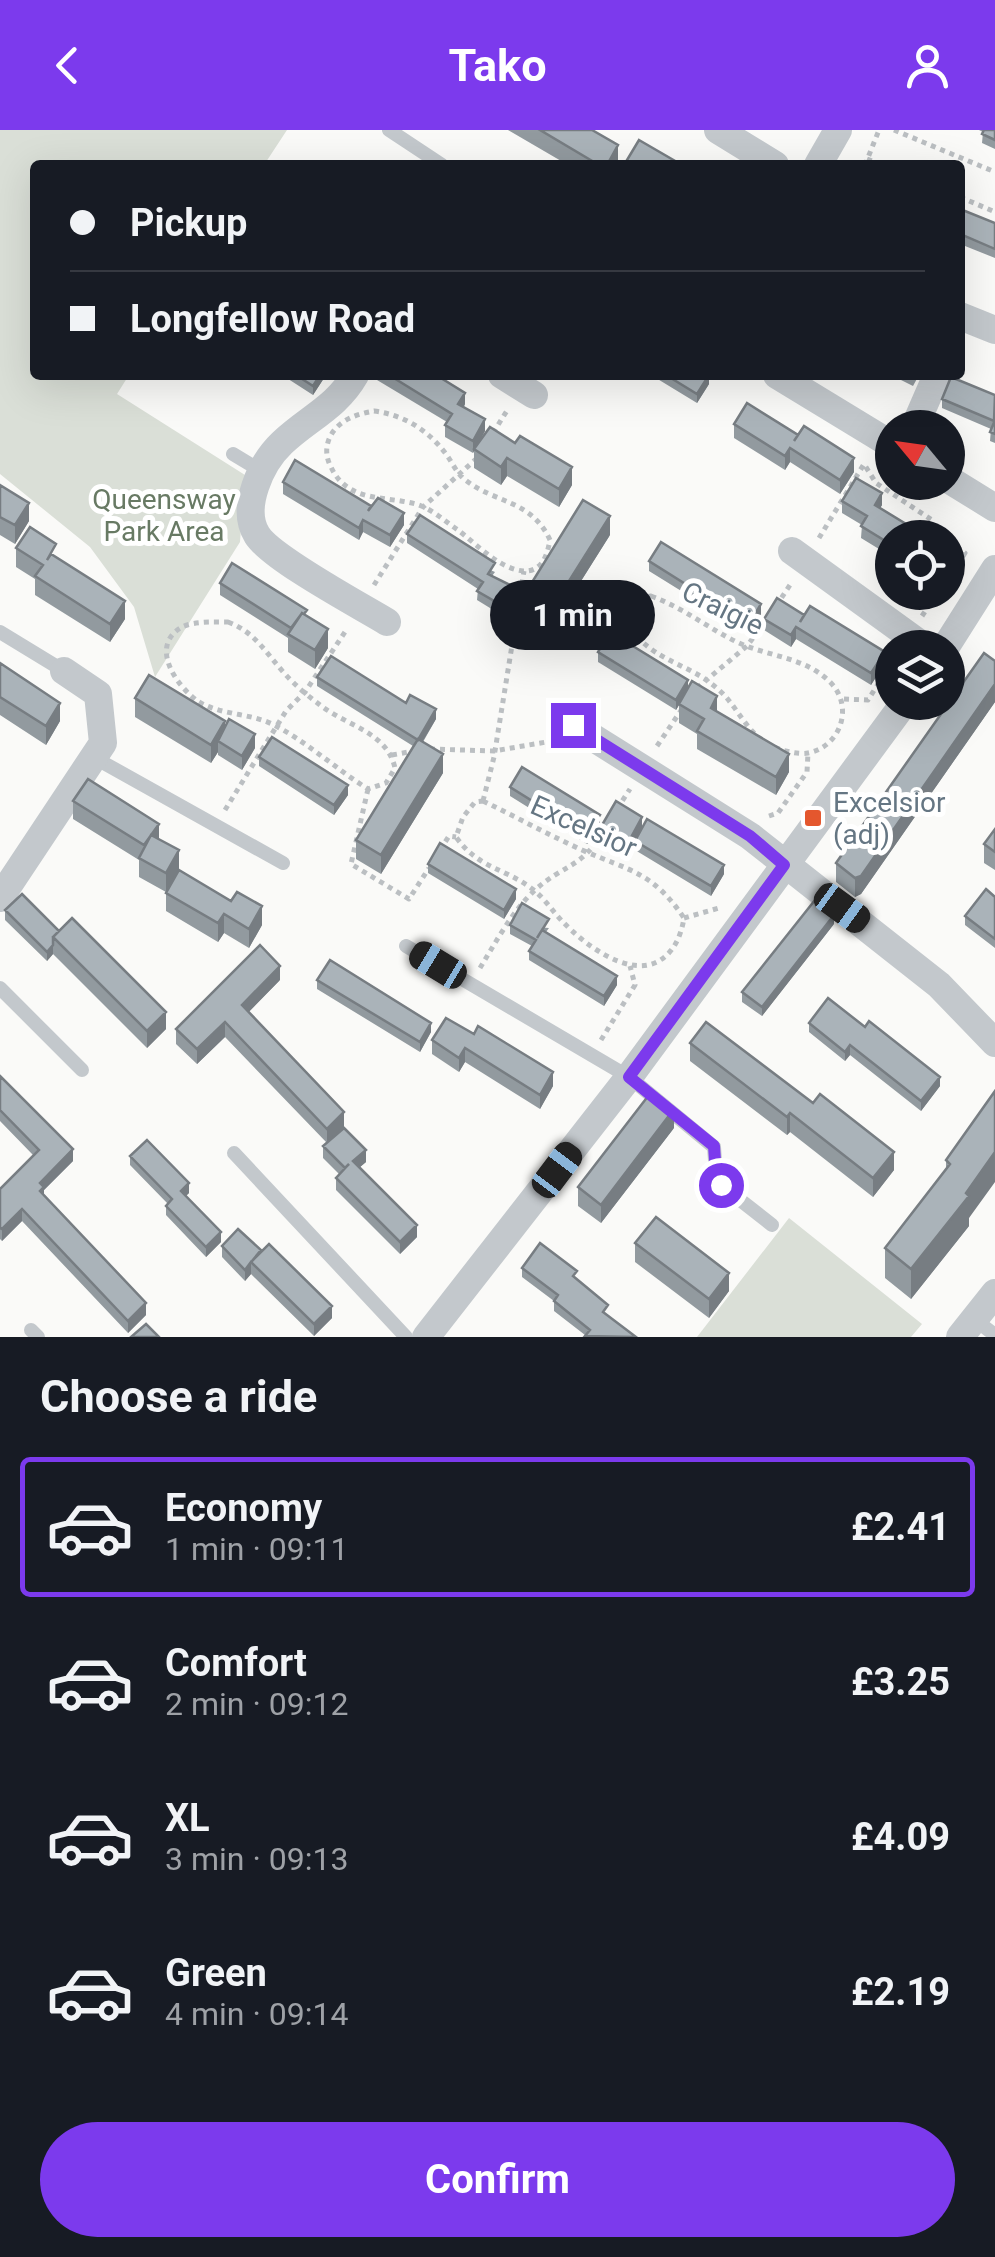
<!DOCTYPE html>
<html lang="en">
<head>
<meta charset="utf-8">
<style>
  body { margin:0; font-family:Roboto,sans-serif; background:#242831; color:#f1f3f6; height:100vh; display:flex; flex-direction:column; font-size:38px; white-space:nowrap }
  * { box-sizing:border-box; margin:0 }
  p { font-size:32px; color:#9ea1a6 }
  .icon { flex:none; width:55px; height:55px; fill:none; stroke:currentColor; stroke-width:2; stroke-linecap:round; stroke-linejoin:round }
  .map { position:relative; height:1207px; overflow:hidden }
  .side { display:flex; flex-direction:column; background:#171b24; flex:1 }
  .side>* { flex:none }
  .guide { position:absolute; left:30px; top:30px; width:935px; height:220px; border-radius:10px; box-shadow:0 10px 40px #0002; display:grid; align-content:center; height:220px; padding:0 40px; background:#171b24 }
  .needle { width:65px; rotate:299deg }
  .fabs { position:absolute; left:875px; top:280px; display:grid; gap:20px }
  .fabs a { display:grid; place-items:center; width:90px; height:90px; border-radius:50%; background:#171b24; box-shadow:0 10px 40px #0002; font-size:50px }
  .end { position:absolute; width:45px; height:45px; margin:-22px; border:12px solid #7c3aed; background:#fff; box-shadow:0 0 0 5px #fff }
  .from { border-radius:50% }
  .bubble { position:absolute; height:70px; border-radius:35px; background:#171b24; box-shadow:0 10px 40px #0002; font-size:32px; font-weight:700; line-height:70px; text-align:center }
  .car { position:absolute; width:30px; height:60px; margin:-30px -15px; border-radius:12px; box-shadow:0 0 8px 2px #0007; background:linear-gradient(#222 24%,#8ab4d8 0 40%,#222 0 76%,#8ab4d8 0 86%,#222 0) }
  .guide b { display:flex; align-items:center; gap:35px; height:95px; font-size:38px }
  .guide b+b { border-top:2px solid #363941 }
  .guide i { width:25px; height:25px; background:#f1f3f6 }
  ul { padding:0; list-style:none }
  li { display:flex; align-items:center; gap:30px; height:140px; margin:0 20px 15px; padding:0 20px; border:5px solid transparent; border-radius:10px }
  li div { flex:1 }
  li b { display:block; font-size:38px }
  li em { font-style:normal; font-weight:700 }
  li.active { border-color:#7c3aed }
  li>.icon { width:90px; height:90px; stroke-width:1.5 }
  h2 { padding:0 40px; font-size:45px; line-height:120px }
  .cta { display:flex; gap:20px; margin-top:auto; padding:20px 40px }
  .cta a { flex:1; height:115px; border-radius:60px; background:#7c3aed; color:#fff; font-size:40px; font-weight:700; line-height:115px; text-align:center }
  header { display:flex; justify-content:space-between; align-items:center; height:130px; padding:0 40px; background:#7c3aed; color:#fff; font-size:45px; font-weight:700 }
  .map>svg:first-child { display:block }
  .green { fill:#dadfd7 }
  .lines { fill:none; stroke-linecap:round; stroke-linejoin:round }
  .path { stroke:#bbbfc2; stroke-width:5; stroke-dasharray:5 5; stroke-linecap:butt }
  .lane { stroke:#c3c8cc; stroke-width:14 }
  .street { stroke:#c3c8cc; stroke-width:28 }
  .wall { fill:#929a9f }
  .shaded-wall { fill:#777d82 }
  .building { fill:#aab3b9; stroke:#777d82; stroke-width:2.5 }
  .route { stroke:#7c3aed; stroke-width:12 }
  .poi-dot { fill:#e4572e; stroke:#fff; stroke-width:4 }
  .labels { text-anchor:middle; stroke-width:10; stroke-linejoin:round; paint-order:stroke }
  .park-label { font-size:28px; fill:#687a64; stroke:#fff }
  .street-label { font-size:28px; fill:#657683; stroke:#fff }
  .poi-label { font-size:28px; fill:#657683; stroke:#fff; text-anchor:start }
</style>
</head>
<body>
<header><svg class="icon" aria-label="back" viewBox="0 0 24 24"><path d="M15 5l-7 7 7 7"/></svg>Tako<svg class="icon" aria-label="person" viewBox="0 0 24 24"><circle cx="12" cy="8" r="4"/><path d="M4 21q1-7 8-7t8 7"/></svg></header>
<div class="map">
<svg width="995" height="1207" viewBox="0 0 995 1207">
  <rect width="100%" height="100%" fill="#fafaf8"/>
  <path class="green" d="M0,0H287L264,35H35V245H129L117,264L245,345L240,412L155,547L134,477L90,417L0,344Z
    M789,1088L922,1194L911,1207H697Z"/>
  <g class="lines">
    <path class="path" d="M894,0L995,42
      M867,29L882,35
      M865,35L879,0
      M960,67L995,82
      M374,281C404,285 428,300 446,324C452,332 456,342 464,349C495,374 531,369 550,410C547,426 542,442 523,441C500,439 476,414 458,400C446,392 433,380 419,375C387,365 348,374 331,337C326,328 325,317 330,307C338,290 357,284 374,281Z
      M493,303L508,279
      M819,408L864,334L876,353L932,390L927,397L942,408
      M948,411L965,423L948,449
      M374,455L423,377L476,329
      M651,466C684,478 709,499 739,513C770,527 805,527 830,552C855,577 840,617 808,623C798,625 780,620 771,616C747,604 738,577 719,560C687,531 657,535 626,494L627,480L640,468Z
      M776,476L792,452
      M922,486L938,462
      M228,492C255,502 266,523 285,544C295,555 308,566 320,575C347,596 387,602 395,638L386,653L368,659C336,639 306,611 272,594C249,583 221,585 199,572C177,557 148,516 182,497C194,491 215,492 228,492Z
      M697,558L747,516L767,489
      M844,569L868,570L892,532
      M657,616L682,579
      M430,619L494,621L552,611
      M392,625L414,621
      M368,659L351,734L409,769L429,738
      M483,671C516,687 549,705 582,720C630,741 653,742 684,788C681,806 674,823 657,832C626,847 583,813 563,792C552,781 544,767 531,758C504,738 478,738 456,707L463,687L475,672Z
      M483,671L494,627L524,441
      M617,679L630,659
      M225,680L286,581L305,562L347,499
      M769,686L778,683L807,642L808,623
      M440,720L449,706L456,707
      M684,788L719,778
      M480,838C496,812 511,783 534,761C563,734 580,740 604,701
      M601,910L635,855L630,836"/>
    <path class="lane" d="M389,0L442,35
      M233,324L263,342
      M0,502L64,541
      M93,627L283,733
      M406,816L629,947L714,1017L716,1044L721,1055L772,1095
      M0,858L82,940
      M234,1023L406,1207
      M974,1189L995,1205
      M31,1200L38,1207"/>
    <path class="street" d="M718,0L775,35
      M818,35L838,0
      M960,186L995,200
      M355,245C336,278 308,288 282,313C261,333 240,378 257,405C271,428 359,475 387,492
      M502,245L534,265
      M777,245L892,315
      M914,298L937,245
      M948,349L995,378
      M792,421L926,518
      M945,518L995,439
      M573,595L750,706L939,855L995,913
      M0,768L103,613L98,564L64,541
      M426,1207L629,947L905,572
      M960,1207L995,1163"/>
  </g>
  <path class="wall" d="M508,0H592L618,34L568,35Z
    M979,0H995V19L982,13L983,2Z
    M960,79L995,93V128L960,114Z
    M282,245H326L313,265Z
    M377,245H436L465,274L464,277L485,301L477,316L572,355L559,377L507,346L501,355L474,338V320L473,323L445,307V295L447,292L377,250Z
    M651,245H709V254L697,273Z
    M891,245H919L913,256Z
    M995,265V313L990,311L991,299L942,278V269Z
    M734,294L854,342L840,364L790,332L785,340L734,308Z
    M283,352L371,378L404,395L390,417L363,402L359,410L283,364Z
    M0,355L29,391L15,414L0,405Z
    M842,371L882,375L880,378L892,408V427L861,408L862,395L842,383Z
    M407,404L495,442L492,446L514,467L503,486L477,470L478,459L407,413Z
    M610,405L547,505L521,488V470Z
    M16,418L56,428L125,489L110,512L35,465V449L16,437Z
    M649,431L761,484L749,503L649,441Z
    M220,453L307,486L328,518L315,539L288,522V508L220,465Z
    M777,468L885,533L871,555L796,509L791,517L764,500V489Z
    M598,522L688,559L717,582L789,642L776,665L697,619V604L679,593V575L676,580L598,532Z
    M995,531V572L861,764L855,767L836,752V733Z
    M0,533L60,591L46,615L0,585Z
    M317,547L406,573L436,589L423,612L443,643L381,744L356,729V710L413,616L317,556Z
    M135,568L225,596L255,618L242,640L218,625V622L211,633L135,587Z
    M259,627L348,665L334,685L259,636Z
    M510,657L600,695L587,714L510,666Z
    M73,671L159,709L179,739L166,762L139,747V730L73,689Z
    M602,695L642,698L724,744L711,766L635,720V719L629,729L602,713Z
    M995,699V740L984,733V714Z
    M428,734L516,769L504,789L428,743Z
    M166,763L262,795L249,818L224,803L218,812L166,781Z
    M995,767V818L965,795V786Z
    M5,780L59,801L166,899L147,918L53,824L47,831L5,790Z
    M834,794L762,886L742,872V862Z
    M510,795L549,798L546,802L617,855L604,876L529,830V821L532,816L510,804Z
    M280,850L248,882L344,997L327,1013L225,907L197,934L176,914V899Z
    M317,850L431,902L420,922L317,859Z
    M446,888L553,956L540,979L465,932L459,942L432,924V910Z
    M809,893L940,956L921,981L850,925L845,931L809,902Z
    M690,913L894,1040L873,1067L790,1002L787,1005L690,931Z
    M0,946L73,1031L44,1060V1065L146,1185L128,1203L22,1091L2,1111L0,1109V1059L33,1025L0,991Z
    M995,961L969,1088V1096L911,1169L885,1148V1118L946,1040V1030Z
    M674,998L601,1093L578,1076V1057Z
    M323,1016L366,1032L360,1037L417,1107L400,1124L336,1060V1048L339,1044L323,1028Z
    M130,1026L189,1063L186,1066L221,1112L206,1127L166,1085V1076L168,1074L130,1035Z
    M635,1113L729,1161L709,1188L635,1132Z
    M222,1116L261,1122L332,1188L314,1206L251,1144L245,1151L222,1127Z
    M522,1138L577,1150L607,1185L636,1207H585V1205L554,1181V1171L522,1147Z"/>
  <path class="shaded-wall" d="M618,15V35H607Z
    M320,245H326L313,265V256Z
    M709,245V254L697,273V264Z
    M465,263V274L458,286V274Z
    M485,289V301L473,323V311Z
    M790,318V332L785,340V326Z
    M507,328V346L501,355V337Z
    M854,328V342L840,364V350Z
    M572,337V355L559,377V359Z
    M882,363V375L875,387V375Z
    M29,373V391L15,414V395Z
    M404,383V395L390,417V405Z
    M610,386V405L547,505V486Z
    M363,390V402L359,410V398Z
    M951,421V433L948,438V426Z
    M514,457V467L503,486V476Z
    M125,471V489L110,512V494Z
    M761,474V484L749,503V494Z
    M796,497V509L791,517V505Z
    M328,499V518L315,539V520Z
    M885,522V533L871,555V543Z
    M688,550V560L676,580V570Z
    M995,554V572L861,764L855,767V748Z
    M717,566V585L711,578Z
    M60,573V591L46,615V596Z
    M436,579V589L418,619V610Z
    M225,591V610L218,611V622L211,633V615Z
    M255,604V618L242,640V626Z
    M443,624V643L381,744V725Z
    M789,624V642L776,665V647Z
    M348,655V665L334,685V675Z
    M600,685V695L587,714V705Z
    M642,687V705L635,711V719L629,729V711Z
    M159,694V712L144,731V715Z
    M179,720V739L166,762V743Z
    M724,735V744L711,766V756Z
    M516,759V769L504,789V780Z
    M262,776V795L249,818V799Z
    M224,784V803L218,812V793Z
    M834,785V794L762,886V877Z
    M53,815V824L47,831V822Z
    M280,836V850L242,889V875Z
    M617,846V855L604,876V866Z
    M166,882V899L147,918V901Z
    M225,892V907L197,934V919Z
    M431,893V902L420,922V912Z
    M850,915V925L845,931V922Z
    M465,918V932L459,942V928Z
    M553,942V956L540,979V965Z
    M940,947V956L921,981V971Z
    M674,979V998L601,1093V1075Z
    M344,982V997L327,1013V999Z
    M790,983V1002L787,1005V987Z
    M73,1019V1031L44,1060V1068L40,1072V1053Z
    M366,1020V1032L353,1043V1031Z
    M894,1022V1040L873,1067V1048Z
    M995,1022V1052L969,1088V1096L911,1169V1139Z
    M189,1053V1063L181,1070V1061Z
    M22,1079V1091L2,1111V1099Z
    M417,1095V1107L400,1124V1112Z
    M221,1102V1112L206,1127V1117Z
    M251,1132V1144L245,1151V1140Z
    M729,1143V1161L709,1188V1169Z
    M146,1173V1185L128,1203V1191Z
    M332,1176V1188L314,1206V1194Z"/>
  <path class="building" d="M540,0H592L618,15L607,35H599Z
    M984,0H995V10L982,4Z
    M639,10L682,35H624Z
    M960,79L995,93V119L960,104Z
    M296,245H320L313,256Z
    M389,245H436L465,263L458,274L485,289L473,311L445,295L452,284Z
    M666,245H709L697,264Z
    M951,247L995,265L994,291L942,269Z
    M747,273L798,305L794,311L804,296L854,328L840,350L790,318L785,326L734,294Z
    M995,290V304L990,302Z
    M490,297L515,313L520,306L572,337L559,359L507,328L501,337L474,319Z
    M295,330L371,376L368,381L378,368L404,383L390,405L363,390L359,398L283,352Z
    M856,348L882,363L875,375L929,408H892V415L861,396L867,386L842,371Z
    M0,355L29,373L15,395L0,387Z
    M583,370L610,386L547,486L521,470Z
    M420,385L495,433L488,444L514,457L503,476L477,461L483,452L407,404Z
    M30,397L56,414L47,430L51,424L125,471L110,494L35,446L43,435L16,418Z
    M661,412L761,474L749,494L649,431Z
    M232,433L307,480L304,484L302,483L291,498L220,453Z
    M777,468L804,485L800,492L810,476L885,522L871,543L796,497L791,505L764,489Z
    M302,483L328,499L315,520L288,504Z
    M610,502L688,550L676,570L598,522Z
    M984,523L995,531V554L861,746L855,748L836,733Z
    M331,526L406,573L410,565L436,579L418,610L317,547Z
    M0,533L60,573L46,596L0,567Z
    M149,545L225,591L211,615L135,568Z
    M692,551L717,566L711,578L789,624L776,647L697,601L704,589L679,574Z
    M229,589L255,604L242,626L218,611Z
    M272,607L348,655L334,675L259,627Z
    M418,609L443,624L381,725L356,710Z
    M522,637L600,685L587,705L510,657Z
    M88,649L159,694L144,715L73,671Z
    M616,671L642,687L629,711L602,695Z
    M647,689L724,735L711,756L635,711Z
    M995,699V722L984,714Z
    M151,705L179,720L166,743L139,728Z
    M440,713L516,759L504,780L428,734Z
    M179,740L231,771L237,762L262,776L249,799L224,784L218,793L166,763Z
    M986,759L995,767V809L965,786Z
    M22,764L59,801L53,807V815L47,822L5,780Z
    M815,770L834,785L762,877L742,862Z
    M522,773L549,789L537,808L542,800L617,846L604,866L529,821L536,810L510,795Z
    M72,788L166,882L147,901L53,807Z
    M260,815L280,836L242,875L344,982L327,999L225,892L197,919L176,899Z
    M330,830L431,893L420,912L317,850Z
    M828,868L865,897L869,891L940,947L921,971L850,915L845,922L809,893Z
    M446,888L474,904L478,896L553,942L540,965L465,918L459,928L432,910Z
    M706,892L813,973L820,964L894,1022L873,1048L790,983L787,987L690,913Z
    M0,946L73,1019L40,1053L44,1057L40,1061L146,1173L128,1191L22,1079L2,1099L0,1098V1059L39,1020L0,980Z
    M652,961L674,979L601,1075L578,1057Z
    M995,961V1022L966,1063L969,1066L911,1139L885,1118L950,1034L946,1030Z
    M344,998L366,1020L353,1031L417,1095L400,1112L336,1048L349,1034L345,1038L323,1016Z
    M147,1010L189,1053L181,1061L221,1102L206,1117L166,1076L172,1069L130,1026Z
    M656,1087L729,1143L709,1169L635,1113Z
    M238,1099L261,1120L252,1131L269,1114L332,1176L314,1194L251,1132L245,1140L222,1116Z
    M540,1113L577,1141L573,1146L608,1175L603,1182L636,1207L585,1206L590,1200L554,1171L558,1165L522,1138Z
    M146,1194L159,1207H131Z"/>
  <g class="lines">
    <path class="route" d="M573,595L750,706L784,735L629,947L714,1016L716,1044L721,1055"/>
  </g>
  <rect class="poi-dot" x="803" y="678" width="20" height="20" rx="5"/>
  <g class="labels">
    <g class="park-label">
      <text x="164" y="379">Queensway<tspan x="164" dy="32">Park Area</tspan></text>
    </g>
    <g class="street-label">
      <text transform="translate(723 478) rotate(26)" y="10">Craigie</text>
      <text transform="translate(584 696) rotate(24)" y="10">Excelsior</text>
    </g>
    <g class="poi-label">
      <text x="833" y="682">Excelsior<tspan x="833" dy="32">(adj)</tspan></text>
    </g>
  </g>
</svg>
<div class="fabs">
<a><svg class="needle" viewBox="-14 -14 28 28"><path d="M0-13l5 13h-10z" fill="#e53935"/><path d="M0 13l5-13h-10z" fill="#9ea1a6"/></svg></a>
<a><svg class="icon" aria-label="locate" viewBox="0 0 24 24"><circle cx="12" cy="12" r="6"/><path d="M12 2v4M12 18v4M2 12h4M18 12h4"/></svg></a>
<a><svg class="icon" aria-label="layers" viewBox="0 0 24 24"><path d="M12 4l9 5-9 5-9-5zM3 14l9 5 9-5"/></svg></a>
</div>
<i class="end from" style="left:721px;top:1055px"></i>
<i class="end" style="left:573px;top:595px"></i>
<div class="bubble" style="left:490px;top:450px;width:165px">1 min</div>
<i class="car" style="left:842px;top:778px;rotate:126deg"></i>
<i class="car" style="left:438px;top:835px;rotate:301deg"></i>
<i class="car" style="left:557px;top:1040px;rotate:37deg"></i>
<div class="guide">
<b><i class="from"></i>Pickup</b>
<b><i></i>Longfellow Road</b>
</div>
</div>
<section class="side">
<h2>Choose a ride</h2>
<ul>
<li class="active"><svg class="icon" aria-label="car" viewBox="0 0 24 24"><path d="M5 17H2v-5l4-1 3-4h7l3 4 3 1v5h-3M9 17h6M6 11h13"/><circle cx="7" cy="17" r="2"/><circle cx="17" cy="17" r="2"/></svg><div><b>Economy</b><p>1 min · 09:11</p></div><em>£2.41</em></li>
<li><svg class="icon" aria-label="car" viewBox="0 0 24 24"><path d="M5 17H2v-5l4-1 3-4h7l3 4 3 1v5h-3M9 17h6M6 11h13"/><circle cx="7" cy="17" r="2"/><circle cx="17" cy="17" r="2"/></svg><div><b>Comfort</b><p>2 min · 09:12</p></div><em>£3.25</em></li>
<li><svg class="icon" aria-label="car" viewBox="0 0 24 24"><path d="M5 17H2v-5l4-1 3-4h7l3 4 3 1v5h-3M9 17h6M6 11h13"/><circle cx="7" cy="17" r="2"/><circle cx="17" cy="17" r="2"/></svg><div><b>XL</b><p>3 min · 09:13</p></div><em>£4.09</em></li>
<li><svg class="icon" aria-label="car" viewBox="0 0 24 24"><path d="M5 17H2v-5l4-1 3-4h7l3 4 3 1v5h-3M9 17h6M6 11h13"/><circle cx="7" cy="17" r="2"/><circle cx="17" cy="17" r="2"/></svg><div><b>Green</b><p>4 min · 09:14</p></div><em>£2.19</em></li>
</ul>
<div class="cta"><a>Confirm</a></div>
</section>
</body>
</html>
